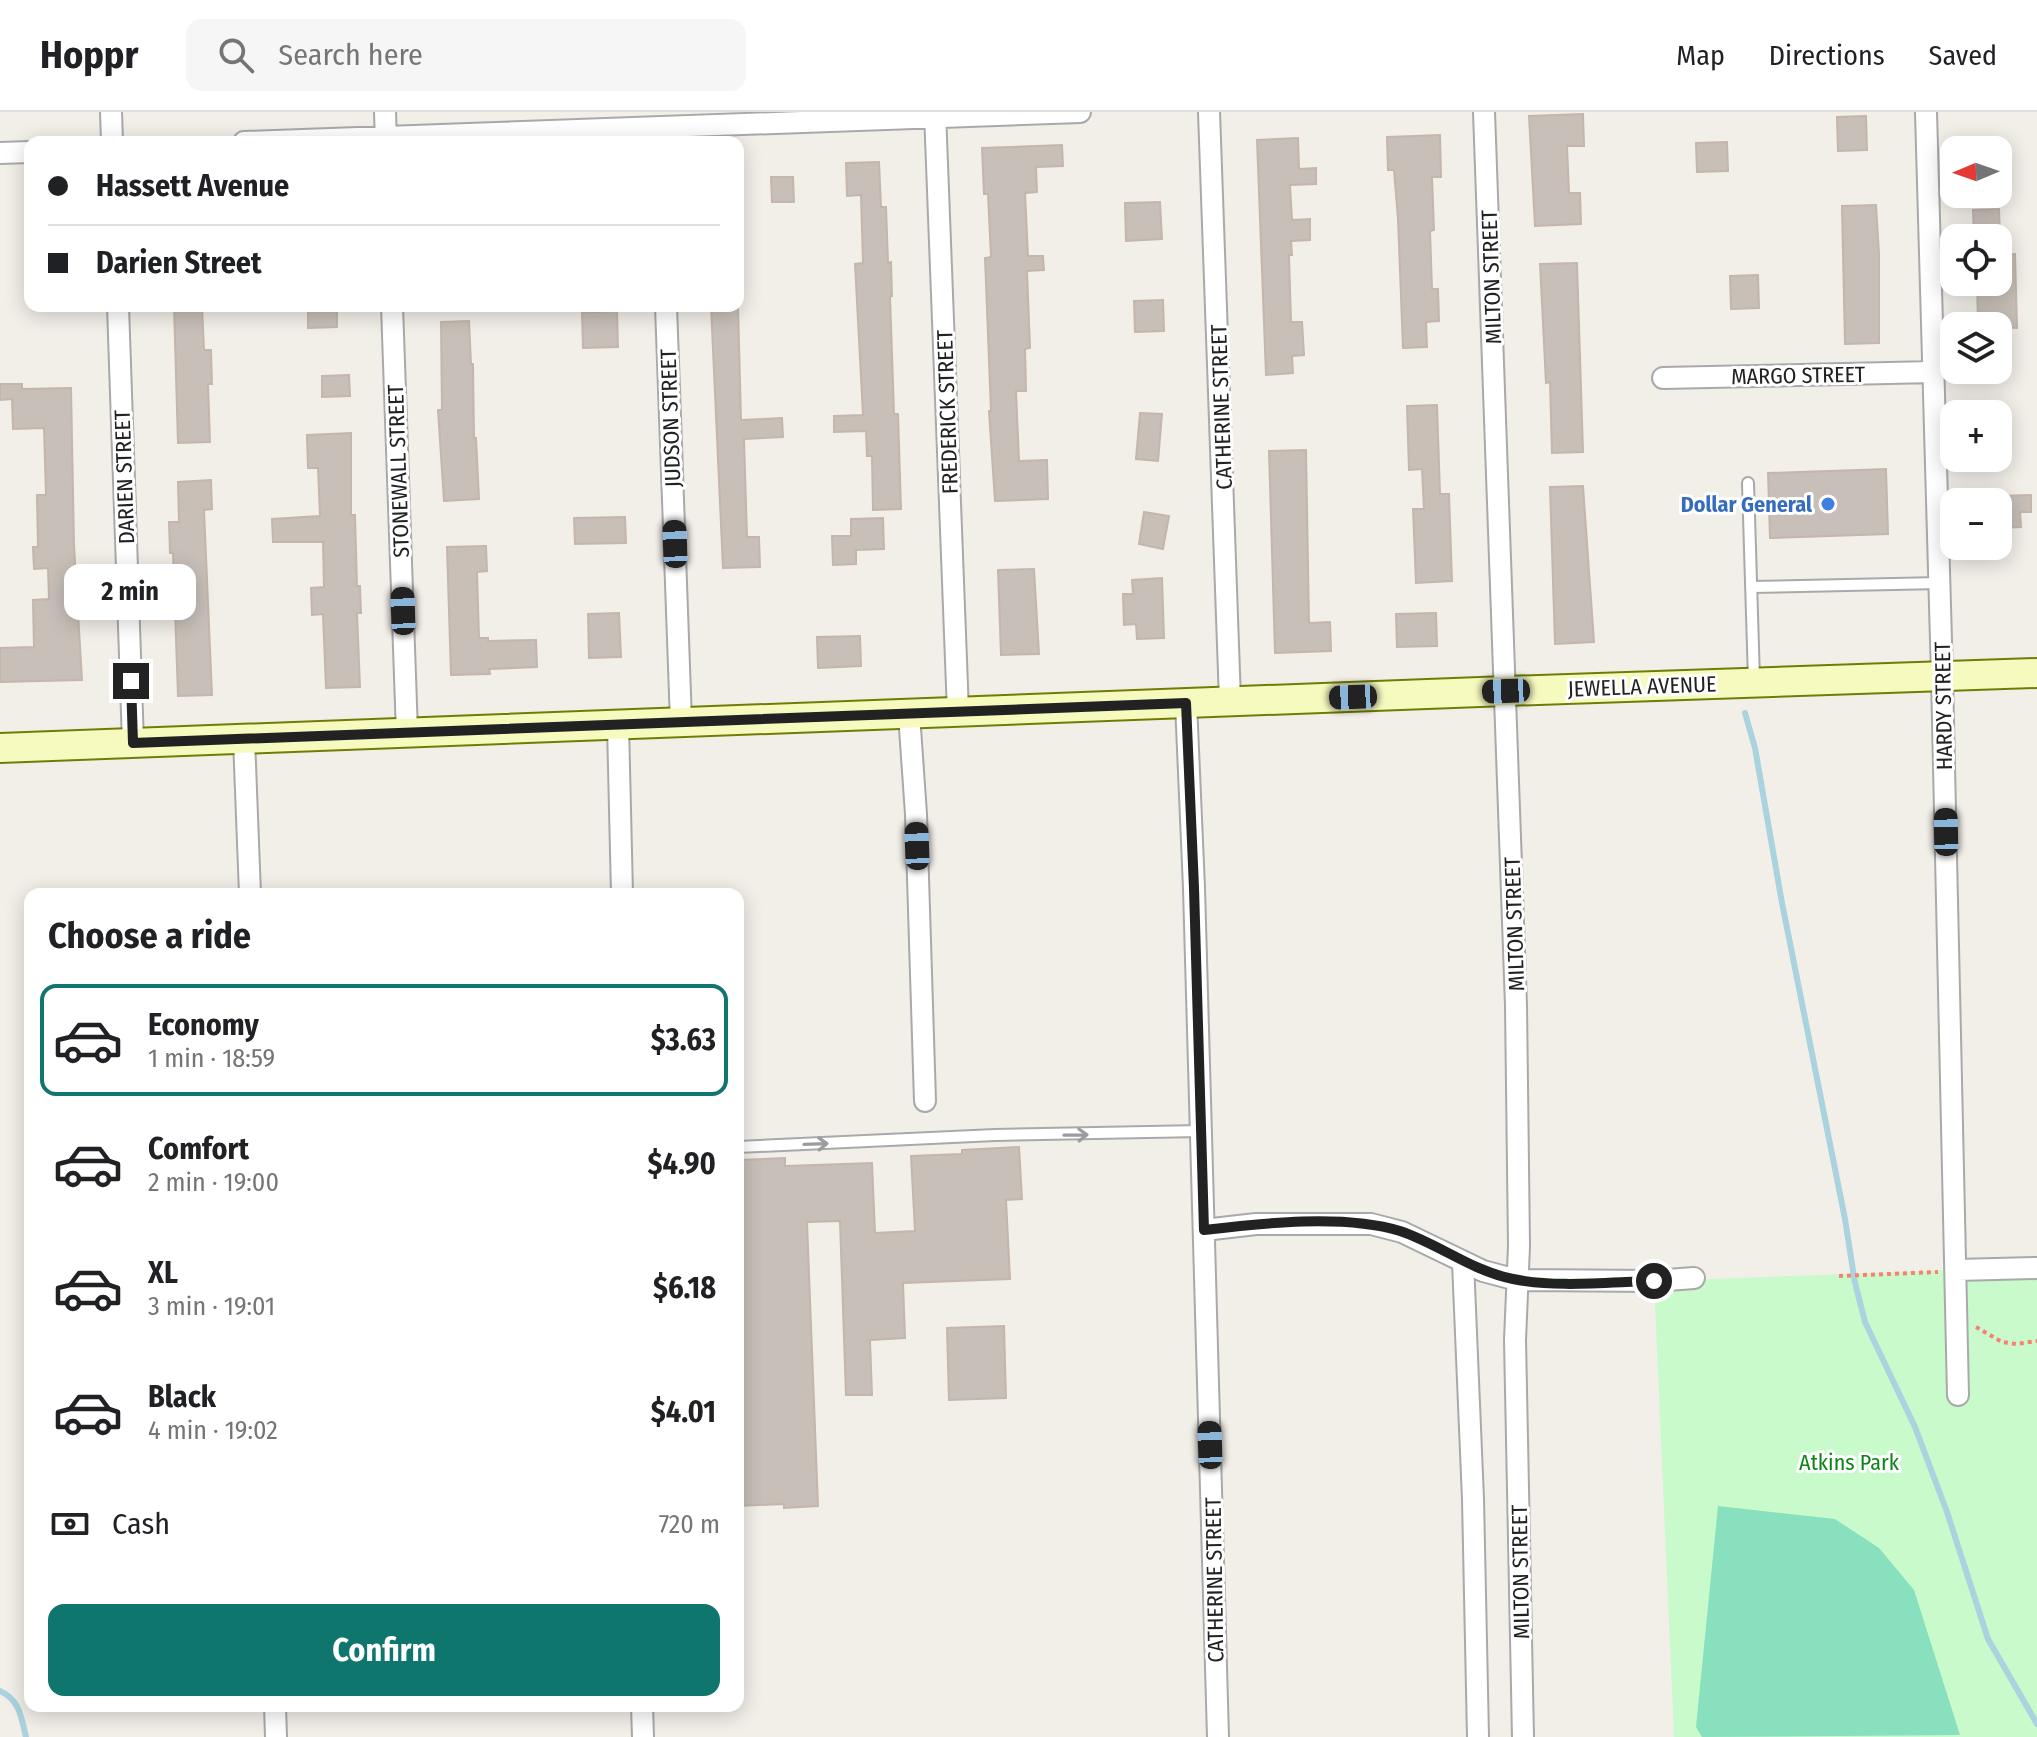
<!DOCTYPE html>
<html lang="en">
<head>
<meta charset="utf-8">
<style>
  body { margin:0; font-family:"Fira Sans Condensed",sans-serif; background:#f6f6f6; color:#202124; height:100vh; display:flex; flex-direction:column; font-size:30px; white-space:nowrap }
  * { box-sizing:border-box; margin:0 }
  p { font-size:26px; color:#757577 }
  .icon { flex:none; width:44px; height:44px; fill:none; stroke:currentColor; stroke-width:2; stroke-linecap:round; stroke-linejoin:round }
  .map { position:relative; flex:1; overflow:hidden }
  .side { position:absolute; left:24px; top:776px; width:720px; height:824px; display:flex; flex-direction:column; background:#fff; border-radius:16px; box-shadow:0 4px 20px #0003 }
  .side>* { flex:none }
  .top-card { position:absolute; left:24px; top:24px; width:720px; height:176px; border-radius:16px; box-shadow:0 4px 20px #0003; display:grid; align-content:center; height:176px; padding:0 24px; background:#fff }
  .needle { width:52px; rotate:268deg }
  .tools { position:absolute; left:1940px; top:24px; display:grid; gap:16px }
  .tools a { display:grid; place-items:center; width:72px; height:72px; border-radius:16px; background:#fff; box-shadow:0 4px 20px #0003; font-size:40px }
  .end { position:absolute; width:36px; height:36px; margin:-18px; border:10px solid #222; background:#fff; box-shadow:0 0 0 4px #fff }
  .from { border-radius:50% }
  .bubble { position:absolute; height:56px; border-radius:16px; background:#fff; box-shadow:0 4px 20px #0003; font-size:26px; font-weight:700; line-height:56px; text-align:center }
  .car { position:absolute; width:24px; height:48px; margin:-24px -12px; border-radius:10px; box-shadow:0 0 6px 2px #0007; background:linear-gradient(#222 24%,#8ab4d8 0 40%,#222 0 76%,#8ab4d8 0 86%,#222 0) }
  .top-card b { display:flex; align-items:center; gap:28px; height:76px; font-size:30px }
  .top-card b+b { border-top:2px solid #e0e0e0 }
  .top-card i { width:20px; height:20px; background:#202124 }
  ul { padding:0; list-style:none }
  li { display:flex; align-items:center; gap:24px; height:112px; margin:0 16px 12px; padding:0 8px; border:4px solid transparent; border-radius:16px }
  li div { flex:1 }
  li b { display:block; font-size:30px }
  li em { font-style:normal; font-weight:700 }
  li.active { border-color:#0f766e }
  li>.icon { width:72px; height:72px; stroke-width:1.5 }
  h2 { padding:0 24px; font-size:36px; line-height:96px }
  .pay { display:flex; align-items:center; gap:20px; height:88px; padding:0 24px; font-size:30px }
  .pay p { margin-inline-start:auto }
  .button { display:flex; gap:16px; margin-top:auto; padding:16px 24px }
  .button a { flex:1; height:92px; border-radius:16px; background:#0f766e; color:#fff; font-size:32px; font-weight:700; line-height:92px; text-align:center }
  header { display:flex; align-items:center; gap:48px; box-sizing:border-box; height:112px; padding:0 40px; background:#fff; border-bottom:2px solid #e0e0e0 }
  header strong { font-size:38px }
  nav { display:flex; gap:44px; margin-inline-start:auto; font-size:28px }
  .search { width:560px; height:72px; background:#f6f6f6; display:flex; align-items:center; gap:20px; box-sizing:border-box; padding:0 28px; border-radius:16px; color:#757577; font-size:30px }
  .map>svg:first-child { display:block }
  .park { fill:#c8facc }
  .pitch { fill:#88e0be }
  .lines { fill:none; stroke-linecap:round; stroke-linejoin:round }
  .stream { stroke:#aad3df; stroke-width:6 }
  .building { fill:#c7bfb8; stroke:#c4b6ab; stroke-width:2 }
  .service-casing { stroke:#a9a9a9; stroke-width:14 }
  .minor-casing { stroke:#a9a9a9; stroke-width:24 }
  .secondary-casing { stroke:#707d05; stroke-width:32 }
  .path { stroke:#fa8072; stroke-width:4; stroke-dasharray:4 4; stroke-linecap:butt }
  .service { stroke:#fff; stroke-width:10 }
  .minor { stroke:#fff; stroke-width:20 }
  .secondary { stroke:#f7fabf; stroke-width:28 }
  .oneway { stroke:#9c9c9c }
  .route { stroke:#222; stroke-width:10 }
  .shop-dot { fill:#3f7fe0; stroke:#fff; stroke-width:3 }
  .labels { text-anchor:middle; stroke-width:6; stroke-linejoin:round; paint-order:stroke }
  .street-label { font-size:22px; fill:#222; stroke:#fff }
  .shop-label { font-size:22px; font-weight:bold; fill:#366cbe; stroke:#fff; text-anchor:end }
  .park-label { font-size:22px; fill:#0c8416; stroke:#fff }
</style>
</head>
<body>
<header>
<strong>Hoppr</strong>
<div class="search"><svg class="icon" aria-label="search" viewBox="0 0 24 24"><circle cx="10" cy="10" r="6"/><path d="M15 15l6 6"/></svg>Search here</div>
<nav><a>Map</a><a>Directions</a><a>Saved</a></nav>
</header>
<div class="map">
<svg width="2037" height="1625" viewBox="0 0 2037 1625">
  <rect width="100%" height="100%" fill="#f2efe9"/>
  <path class="park" d="M2037,1155V1625H1674L1654,1169Z"/>
  <path class="pitch" d="M1718,1394L1835,1407L1879,1436L1914,1478L1960,1623L1702,1625L1696,1615Z"/>
  <g class="lines">
    <path class="stream" d="M1745,601L1755,636L1782,791L1845,1107L1855,1171L1865,1210L1915,1315L1947,1400L1988,1527L2037,1612
      M0,1579C20,1588 21,1605 26,1625"/>
  </g>
  <path class="building" d="M1583,2L1584,34H1567L1569,81H1580L1581,112L1535,114L1529,4Z
    M1866,4L1867,38L1838,39L1837,5Z
    M1440,23L1441,65H1432L1434,118L1430,119L1432,177H1438L1439,209L1426,210L1427,235L1403,236L1398,107L1394,58H1388L1387,25Z
    M1298,26L1299,57L1316,56V72L1290,73L1292,108L1310,107V128L1291,129L1292,143H1289L1291,210H1302L1304,243L1292,244L1293,261L1266,263L1257,28Z
    M1727,30L1728,59L1697,60L1696,31Z
    M1062,33L1063,54L1036,55L1037,80L1025,81L1028,144H1043L1044,158L1027,159L1030,236L1025,237L1026,279H1016L1019,349L1047,348L1048,387L995,389L989,299H991L985,146L991,145L988,82H984L982,36Z
    M879,50L881,95H886L888,151L891,150L892,184H890L894,302H898L901,397L873,398L872,344H867L866,319L834,320V304L863,303L855,152L863,151L861,83L847,84L846,51Z
    M771,65H793L794,90H772Z
    M1160,90L1162,127L1126,129L1125,91Z
    M1876,93L1879,142V231L1845,232L1842,94Z
    M1999,97L2000,126H1974L1973,98Z
    M2015,142L2017,216L1978,214L1977,170H1998V143Z
    M1577,151L1583,340L1552,341L1550,270L1546,271L1540,152Z
    M1758,163L1759,196L1731,197L1730,164Z
    M1163,188L1164,219L1135,220L1134,189Z
    M174,194H202L204,238H211L212,272H208L210,330L178,331Z
    M308,194H337V215L308,216Z
    M711,194H738L741,308L782,306L783,325L744,327L747,425H759L760,455L723,456Z
    M617,199L618,235L583,236L582,201Z
    M469,209L471,252H473L474,326H476L479,387L444,389L438,298H442L441,210Z
    M349,263L350,284L322,285V264Z
    M0,272H22V277L71,276L74,433L82,568L0,570V536L34,535L33,488L49,487L48,456L34,457L33,435H38L37,383H46L44,316L13,317L12,287L0,288Z
    M1437,293L1440,382H1449L1452,469L1416,471L1413,397H1424L1422,357L1409,358L1407,294Z
    M1140,301L1162,302L1158,349L1136,347Z
    M351,321V403H355L357,474H360L361,501H357L360,575L326,576L323,502L312,503L311,476L324,475L323,430H273L272,407L320,404L318,356H308L307,323Z
    M1306,338L1309,511L1330,510L1331,539L1275,541L1269,339Z
    M1886,357L1888,422L1770,426L1768,361Z
    M211,368L212,397L204,398L212,583L178,584L173,441H170L169,410H179L178,370Z
    M1583,374L1594,530L1555,532L1550,375Z
    M2031,383V400H2020L2021,415L1998,416V384Z
    M1144,400L1169,404L1163,437L1139,432Z
    M625,405L626,431L575,432L574,406Z
    M883,406L884,437L856,438V452L833,453L832,424H851V407Z
    M486,434L487,459L477,460L479,526H488V529L536,528L537,555L489,557L490,562L451,563L447,435Z
    M1034,457L1039,542L1001,543L998,458Z
    M1162,466L1164,526L1137,527L1136,512L1124,513L1123,482H1133L1132,468Z
    M619,501L621,545L589,546L588,502Z
    M1436,501L1437,534L1397,535L1396,502Z
    M860,524L861,554L818,556L817,525Z
    M1019,1035L1022,1087L1006,1088L1010,1167L903,1171L905,1226L870,1228L872,1283H846L840,1109L807,1110L818,1394L784,1396V1392L738,1394V1048L785,1046V1054L872,1051L875,1121L915,1119L911,1044L962,1042V1038Z
    M1004,1214L1006,1286L949,1288L947,1216Z"/>
  <g class="lines">
    <defs>
      <path id="service" d="M1748,371L1754,568
        M1751,475L1940,471
        M738,1035L995,1023L1201,1019"/>
      <path id="minor" d="M111,0L112,30
        M385,0L386,30
        M935,0L958,600
        M1209,0L1230,589
        M1484,0L1516,893L1519,1134L1515,1228L1523,1625
        M1926,0L1942,564L1958,1283
        M244,30L1080,0
        M0,41L30,40
        M118,194L133,631
        M392,194L407,621
        M666,194L681,610
        M1663,266L1933,260
        M1186,591L1194,776L1218,1625
        M909,602L916,702L925,989
        M618,613L622,782
        M244,627L250,782
        M1204,1118L1256,1112H1371L1402,1120L1483,1159L1517,1168L1654,1169L1694,1166
        M1463,1150L1473,1387L1478,1625
        M1957,1158L2037,1156
        M275,1594L276,1625
        M642,1594L643,1625"/>
      <path id="secondary" d="M0,636L1506,579L2037,561"/>
    </defs>
    <use href="#service" class="service-casing"/>
    <use href="#minor" class="minor-casing"/>
    <use href="#secondary" class="secondary-casing"/>
    <path class="path" d="M1839,1164L1938,1160
      M1976,1215L2002,1230L2016,1232L2037,1229"/>
    <use href="#service" class="service"/>
    <use href="#minor" class="minor"/>
    <use href="#secondary" class="secondary"/>
  </g>
  <defs><path id="oneway-shaft" d="M-6 0H5M1.5-3L5.5 0L1.5 3" fill="none" stroke-width="1.6" stroke-linecap="round" stroke-linejoin="round" transform="scale(2)"/></defs>
  <g class="oneway">
    <use href="#oneway-shaft" transform="translate(1076 1023) rotate(-1)"/>
    <use href="#oneway-shaft" transform="translate(816 1032) rotate(-2)"/>
  </g>
  <g class="lines">
    <path class="route" d="M131,569L133,631L1186,591L1194,776L1204,1118C1262,1111 1344,1102 1400,1119C1439,1132 1472,1159 1513,1167C1556,1176 1610,1170 1654,1169"/>
  </g>
  <circle class="shop-dot" cx="1828" cy="392" r="8"/>
  <g class="labels">
    <g class="street-label">
      <text transform="translate(1491 165) rotate(-92)" y="8">MILTON STREET</text>
      <text transform="translate(1798 263) rotate(-1)" y="8">MARGO STREET</text>
      <text transform="translate(1221 295) rotate(-92)" y="8">CATHERINE STREET</text>
      <text transform="translate(947 300) rotate(-92)" y="8">FREDERICK STREET</text>
      <text transform="translate(670 306) rotate(-92)" y="8">JUDSON STREET</text>
      <text transform="translate(398 359) rotate(-92)" y="8">STONEWALL STREET</text>
      <text transform="translate(124 365) rotate(-92)" y="8">DARIEN STREET</text>
      <text transform="translate(1642 574) rotate(-2)" y="8">JEWELLA AVENUE</text>
      <text transform="translate(1943 594) rotate(-91)" y="8">HARDY STREET</text>
      <text transform="translate(1514 812) rotate(-92)" y="8">MILTON STREET</text>
      <text transform="translate(1520 1460) rotate(-91)" y="8">MILTON STREET</text>
      <text transform="translate(1214 1468) rotate(-91)" y="8">CATHERINE STREET</text>
    </g>
    <g class="shop-label">
      <text x="1812" y="400">Dollar General</text>
    </g>
    <g class="park-label">
      <text x="1849" y="1358">Atkins Park</text>
    </g>
  </g>
</svg>
<div class="tools">
<a><svg class="needle" viewBox="-14 -14 28 28"><path d="M0-13l5 13h-10z" fill="#e53935"/><path d="M0 13l5-13h-10z" fill="#757577"/></svg></a>
<a><svg class="icon" aria-label="locate" viewBox="0 0 24 24"><circle cx="12" cy="12" r="6"/><path d="M12 2v4M12 18v4M2 12h4M18 12h4"/></svg></a>
<a><svg class="icon" aria-label="layers" viewBox="0 0 24 24"><path d="M12 4l9 5-9 5-9-5zM3 14l9 5 9-5"/></svg></a>
<a>+</a>
<a>−</a>
</div>
<i class="end from" style="left:1654px;top:1169px"></i>
<i class="end" style="left:131px;top:569px"></i>
<div class="bubble" style="left:64px;top:452px;width:132px">2 min</div>
<i class="car" style="left:675px;top:432px;rotate:358deg"></i>
<i class="car" style="left:403px;top:499px;rotate:358deg"></i>
<i class="car" style="left:1506px;top:579px;rotate:268deg"></i>
<i class="car" style="left:1353px;top:585px;rotate:268deg"></i>
<i class="car" style="left:1946px;top:720px;rotate:359deg"></i>
<i class="car" style="left:917px;top:734px;rotate:358deg"></i>
<i class="car" style="left:1210px;top:1333px;rotate:358deg"></i>
<div class="top-card">
<b><i class="from"></i>Hassett Avenue</b>
<b><i></i>Darien Street</b>
</div>
<section class="side">
<h2>Choose a ride</h2>
<ul>
<li class="active"><svg class="icon" aria-label="car" viewBox="0 0 24 24"><path d="M5 17H2v-5l4-1 3-4h7l3 4 3 1v5h-3M9 17h6M6 11h13"/><circle cx="7" cy="17" r="2"/><circle cx="17" cy="17" r="2"/></svg><div><b>Economy</b><p>1 min · 18:59</p></div><em>$3.63</em></li>
<li><svg class="icon" aria-label="car" viewBox="0 0 24 24"><path d="M5 17H2v-5l4-1 3-4h7l3 4 3 1v5h-3M9 17h6M6 11h13"/><circle cx="7" cy="17" r="2"/><circle cx="17" cy="17" r="2"/></svg><div><b>Comfort</b><p>2 min · 19:00</p></div><em>$4.90</em></li>
<li><svg class="icon" aria-label="car" viewBox="0 0 24 24"><path d="M5 17H2v-5l4-1 3-4h7l3 4 3 1v5h-3M9 17h6M6 11h13"/><circle cx="7" cy="17" r="2"/><circle cx="17" cy="17" r="2"/></svg><div><b>XL</b><p>3 min · 19:01</p></div><em>$6.18</em></li>
<li><svg class="icon" aria-label="car" viewBox="0 0 24 24"><path d="M5 17H2v-5l4-1 3-4h7l3 4 3 1v5h-3M9 17h6M6 11h13"/><circle cx="7" cy="17" r="2"/><circle cx="17" cy="17" r="2"/></svg><div><b>Black</b><p>4 min · 19:02</p></div><em>$4.01</em></li>
</ul>
<div class="pay"><svg class="icon" aria-label="cash" viewBox="0 0 24 24"><path d="M3 7h18v10H3z"/><circle cx="12" cy="12" r="2"/></svg>Cash<p>720 m</p></div>
<div class="button"><a>Confirm</a></div>
</section>
</div>
</body>
</html>
